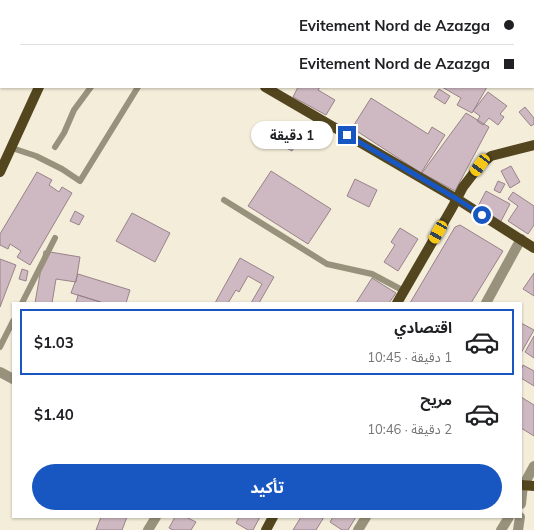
<!DOCTYPE html>
<html lang="ar">
<head>
<meta charset="utf-8">
<style>
  body { margin:0; font-family:Mulish,"Noto Sans Arabic",sans-serif; background:#f6f6f6; color:#202124; direction:rtl; height:100vh; display:flex; flex-direction:column; font-size:15px; white-space:nowrap }
  * { box-sizing:border-box; margin:0 }
  p { font-size:13px; color:#757577 }
  .icon { flex:none; width:22px; height:22px; fill:none; stroke:currentColor; stroke-width:2; stroke-linecap:round; stroke-linejoin:round }
  .map { position:relative; flex:1; overflow:hidden; direction:ltr }
  .panel { position:absolute; left:12px; top:302px; width:510px; height:216px; display:flex; flex-direction:column; background:#fff; border-radius:0px; box-shadow:0 1px 3px #0004; direction:rtl }
  .panel>* { flex:none }
  .banner { position:absolute; left:0px; top:0px; width:534px; height:88px; box-shadow:0 1px 3px #0004; direction:rtl; display:grid; align-content:center; height:88px; padding:0 20px; background:#fff }
  .end { position:absolute; width:18px; height:18px; margin:-9px; border:5px solid #1857c2; background:#fff; box-shadow:0 0 0 2px #fff }
  .from { border-radius:50% }
  .bubble { position:absolute; height:28px; border-radius:14px; background:#fff; box-shadow:0 1px 3px #0004; font-size:13px; font-weight:700; line-height:28px; text-align:center; direction:rtl }
  .car { position:absolute; width:12px; height:24px; margin:-12px -6px; border-radius:5px; box-shadow:0 0 3px 1px #0007; background:linear-gradient(#f5c518 24%,#345 0 40%,#f5c518 0 76%,#345 0 86%,#f5c518 0) }
  .banner b { display:flex; align-items:center; gap:14px; height:38px; font-size:15px }
  .banner b+b { border-top:1px solid #e0e0e0 }
  .banner i { width:10px; height:10px; background:#202124 }
  ul { padding:7px 0 0; list-style:none }
  li { display:flex; align-items:center; gap:12px; height:66px; margin:0 8px 6px; padding:0 12px; border:2px solid transparent; border-radius:0px }
  li div { flex:1 }
  li b { display:block; font-size:15px }
  li em { font-style:normal; font-weight:700 }
  li.current { border-color:#1857c2 }
  li>.icon { width:36px; height:36px; stroke-width:1.5 }
  .cta { display:flex; gap:8px; margin-top:auto; padding:8px 20px }
  .cta a { flex:1; height:46px; border-radius:24px; background:#1857c2; color:#fff; font-size:16px; font-weight:700; line-height:46px; text-align:center }
  .map>svg:first-child { display:block }
  .building { fill:#ceb8c1; stroke:#98838b }
  .lines { fill:none; stroke-linecap:round; stroke-linejoin:round }
  .service { stroke:#98917c; stroke-width:6 }
  .minor { stroke:#98917c; stroke-width:10 }
  .primary { stroke:#53461f; stroke-width:10 }
  .route { stroke:#1857c2; stroke-width:5 }
</style>
</head>
<body>
<div class="map">
<svg width="534" height="530" viewBox="0 0 534 530">
  <rect width="100%" height="100%" fill="#f3edd9"/>
  <path class="building" d="M298,87H320L318,90L335,100L326,115L293,97Z
    M442,87H487L472,113L457,105L461,98Z
    M439,89L450,96L445,104L434,97Z
    M488,92L507,106L500,114L504,117L498,125L489,118L483,125L477,121L480,116L473,111Z
    M371,98L428,134L432,127L445,135L421,173L352,128Z
    M525,107L534,118V124L531,126L519,112Z
    M466,113L489,127L455,191L422,173Z
    M282,123L302,133L292,151L273,141Z
    M511,166L520,182L510,188L501,171Z
    M271,171L331,209L308,244L248,206Z
    M37,172L52,180L49,185L59,192L62,187L72,193L30,265L17,257L21,251L10,244L8,249L0,245V234Z
    M355,179L377,190L369,207L347,196Z
    M498,181L505,184L500,193L494,190Z
    M486,191L510,204L500,223L476,210Z
    M513,192L534,206V225L528,234L508,221L518,206L508,199Z
    M75,211L84,216L79,225L70,221Z
    M132,213L170,233L155,262L116,241Z
    M460,225L503,251L471,303H410L455,227Z
    M400,228L418,239L398,271L384,262L395,245L391,242Z
    M44,251L80,257L76,282L56,279L52,303H35Z
    M240,258L274,277L259,303H251L262,284L248,276L239,292L236,290L228,303H215Z
    M0,259L16,265L0,307Z
    M22,269L28,271L26,281L19,279Z
    M534,273V296L523,289Z
    M78,274L130,290L126,303H103L71,293Z
    M372,278L396,293L389,303H356Z
    M78,295L101,302V303H76Z
    M521,323L534,330L521,353Z
    M534,336V358L525,352Z
    M523,365L534,371V386L521,378V370Z
    M521,397L534,405V436L521,428Z
    M101,517H127L122,530H96Z
    M175,517H186L196,522L191,530H173L169,528Z
    M239,517H260L253,530H248L236,523Z
    M301,517H324L316,530H293Z
    M333,517H356L348,530H342L330,522Z"/>
  <g class="lines">
    <path class="service" d="M55,147L64,133L74,110L91,87
      M12,148L36,156L62,169L80,181L138,87
      M224,200L327,264L372,274L404,291
      M22,303L55,238
      M0,347L13,321"/>
    <path class="minor" d="M71,0L73,1
      M486,303L521,239
      M0,372L13,379
      M521,490L534,466
      M521,504L523,485
      M148,530L156,517
      M358,530L366,517
      M501,530L509,517
      M518,530L520,517"/>
    <path class="primary" d="M265,87L457,199L534,248
      M0,172L39,87
      M397,303L452,208L463,187L480,165L491,156L534,145
      M521,485L534,486
      M266,530L273,517"/>
  </g>
  <g class="lines">
    <path class="route" d="M347,135L457,199L482,215"/>
  </g>
</svg>
<i class="end from" style="left:482px;top:215px"></i>
<i class="end" style="left:347px;top:135px"></i>
<div class="bubble" style="left:251px;top:121px;width:82px">1 دقيقة</div>
<i class="car" style="left:480px;top:165px;rotate:217deg"></i>
<i class="car" style="left:438px;top:232px;rotate:210deg"></i>
<div class="banner">
<b><i class="from"></i>Evitement Nord de Azazga</b>
<b><i></i>Evitement Nord de Azazga</b>
</div>
<section class="panel">
<ul>
<li class="current"><svg class="icon" aria-label="car" viewBox="0 0 24 24"><path d="M5 17H2v-5l4-1 3-4h7l3 4 3 1v5h-3M9 17h6M6 11h13"/><circle cx="7" cy="17" r="2"/><circle cx="17" cy="17" r="2"/></svg><div><b>اقتصادي</b><p>1 دقيقة · 10:45</p></div><em>$1.03</em></li>
<li><svg class="icon" aria-label="car" viewBox="0 0 24 24"><path d="M5 17H2v-5l4-1 3-4h7l3 4 3 1v5h-3M9 17h6M6 11h13"/><circle cx="7" cy="17" r="2"/><circle cx="17" cy="17" r="2"/></svg><div><b>مريح</b><p>2 دقيقة · 10:46</p></div><em>$1.40</em></li>
</ul>
<div class="cta"><a>تأكيد</a></div>
</section>
</div>
</body>
</html>
